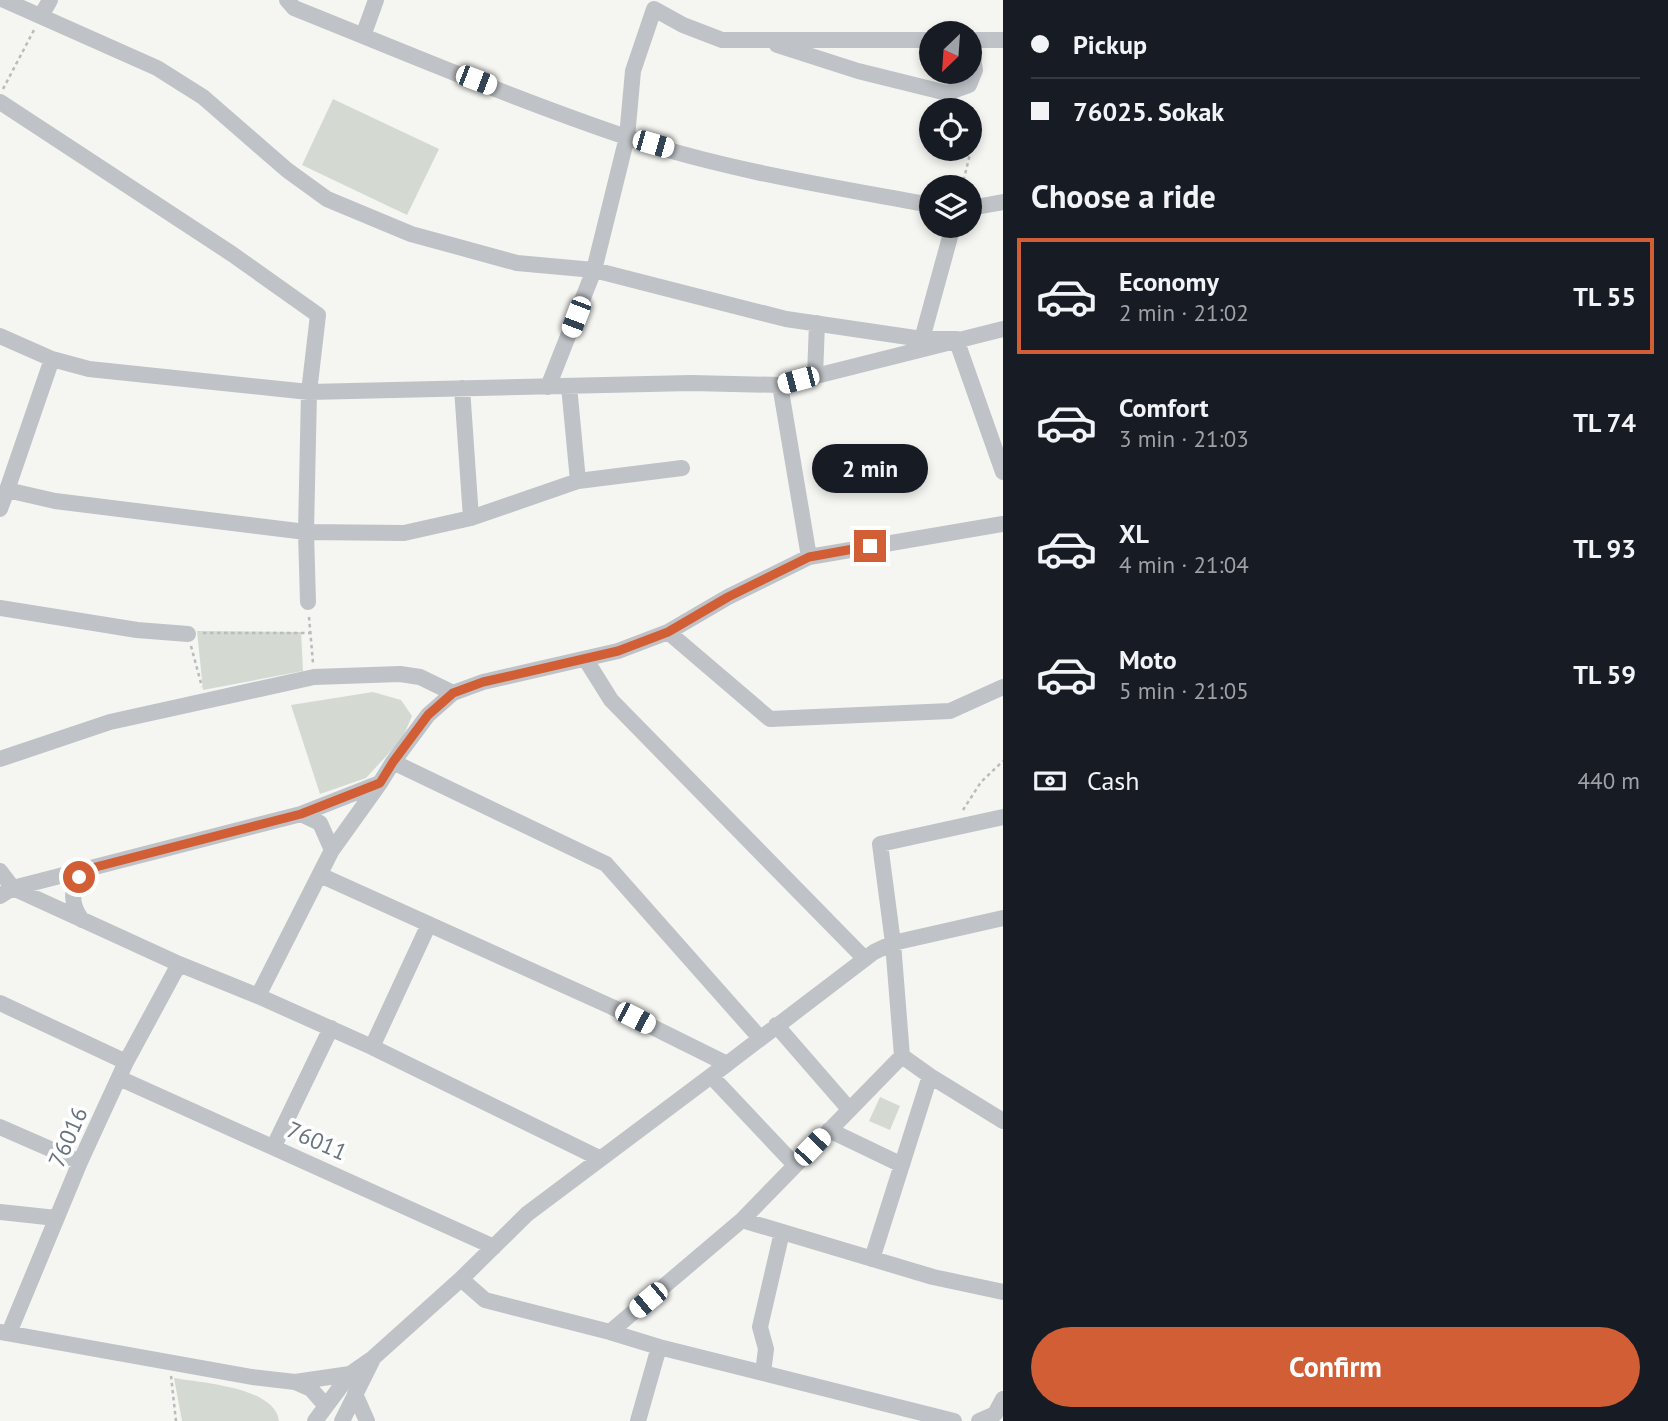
<!DOCTYPE html>
<html lang="en">
<head>
<meta charset="utf-8">
<style>
  body { margin:0; font-family:"PT Sans",sans-serif; background:#20242c; color:#f1f3f6; height:100vh; display:flex; flex-direction:column; font-size:26px; white-space:nowrap }
  * { box-sizing:border-box; margin:0 }
  p { font-size:23px; color:#9ea1a6 }
  .icon { flex:none; width:38px; height:38px; fill:none; stroke:currentColor; stroke-width:2; stroke-linecap:round; stroke-linejoin:round }
  .map { position:relative; flex:1; overflow:hidden }
  .sheet { display:flex; flex-direction:column; background:#171b24; width:665px }
  .sheet>* { flex:none }
  .guide { display:grid; align-content:center; height:154px; padding:0 28px; background:#171b24 }
  .needle { width:46px; rotate:205deg }
  .buttons { position:absolute; left:919px; top:21px; display:grid; gap:14px }
  .buttons a { display:grid; place-items:center; width:63px; height:63px; border-radius:50%; background:#171b24; box-shadow:0 4px 10px #0003; font-size:35px }
  .end { position:absolute; width:32px; height:32px; margin:-16px; border:9px solid #d25e35; background:#fff; box-shadow:0 0 0 4px #fff }
  .from { border-radius:50% }
  .bubble { position:absolute; height:49px; border-radius:24px; background:#171b24; box-shadow:0 4px 10px #0003; font-size:23px; font-weight:700; line-height:49px; text-align:center }
  .car { position:absolute; width:21px; height:42px; margin:-21px -10px; border-radius:9px; box-shadow:0 0 5px 2px #0007; background:linear-gradient(#fff 24%,#345 0 40%,#fff 0 76%,#345 0 86%,#fff 0) }
  .guide b { display:flex; align-items:center; gap:24px; height:66px; font-size:26px }
  .guide b+b { border-top:2px solid #363941 }
  .guide i { width:18px; height:18px; background:#f1f3f6 }
  ul { padding:0; list-style:none }
  li { display:flex; align-items:center; gap:21px; height:116px; margin:0 14px 10px; padding:0 14px; border:4px solid transparent; border-radius:0px }
  li div { flex:1 }
  li b { display:block; font-size:26px }
  li em { font-style:normal; font-weight:700 }
  li.active { border-color:#d25e35 }
  li>.icon { width:63px; height:63px; stroke-width:1.5 }
  h2 { padding:0 28px; font-size:32px; line-height:84px }
  .pay { display:flex; align-items:center; gap:18px; height:77px; padding:0 28px; font-size:26px }
  .pay p { margin-inline-start:auto }
  .primary-button { display:flex; gap:14px; margin-top:auto; padding:14px 28px }
  .primary-button a { flex:1; height:80px; border-radius:42px; background:#d25e35; color:#fff; font-size:28px; font-weight:700; line-height:80px; text-align:center }
  main { display:flex; flex:1; min-height:0 }
  .map>svg:first-child { display:block }
  .green { fill:#d4dad2 }
  .lines { fill:none; stroke-linecap:round; stroke-linejoin:round }
  .path { stroke:#b9bbbe; stroke-width:2.5; stroke-dasharray:3.5 3.5; stroke-linecap:butt }
  .minor { stroke:#bfc2c6; stroke-width:16 }
  .route { stroke:#d25e35; stroke-width:9 }
  .labels { text-anchor:middle; stroke-width:7; stroke-linejoin:round; paint-order:stroke }
  .street-label { font-size:23px; fill:#677480; stroke:#fff }
</style>
</head>
<body>
<main>
<div class="map">
<svg width="1003" height="1421" viewBox="0 0 1003 1421">
  <rect width="100%" height="100%" fill="#f5f5f2"/>
  <path class="green" d="M333,99L439,149L407,215L302,165Z
    M197,631L301,632L303,671L203,690Z
    M373,692L401,700L412,716L402,739L366,778L320,794L291,705Z
    M880,1097L900,1106L890,1130L869,1121Z
    M174,1378C202,1383 275,1387 279,1421H182Z"/>
  <g class="lines">
    <path class="path" d="M3,89L34,30
      M962,187L976,129L970,125
      M309,617L313,663
      M203,633H311
      M191,646L202,687
      M963,810L981,782L1003,761
      M171,1376L176,1421"/>
    <path class="minor" d="M4,0L157,68L203,97L287,170L327,199L411,234L517,263L594,270L786,319L922,339H956L1003,472
      M287,0L294,8C404,52 514,99 626,137C725,170 828,186 931,205
      M41,16L50,0
      M363,36L376,0
      M777,45L858,71L947,93L969,85L975,70L970,40H1003
      M0,102L232,254L318,315L309,392L306,532L55,501L7,490L52,359
      M970,208L1003,202
      M0,336L52,359L89,369L309,392L691,383L780,385L1003,329
      M922,339L953,226
      M815,376L817,323
      M780,385L809,557
      M569,386L578,481
      M548,387L594,270L627,137L633,71L654,9L683,25L722,40H931
      M462,388L471,518
      M0,509L7,490
      M308,602L306,532L404,533L471,518L578,481L682,468
      M0,608L137,630L188,634
      M668,632L770,719L950,711L1003,687
      M586,660L611,700L865,959
      M0,759L110,722L314,677L400,674L420,677L453,693
      M393,762L606,864L760,1038
      M301,814L320,823L332,850
      M0,871L13,888L179,964L258,996L372,1047L599,1158
      M0,896L13,888L301,814L380,783L393,762L428,715L453,693L483,682L618,651L668,632L728,597L809,557L1003,524
      M82,920C68,901 71,884 88,869
      M258,996L332,850L380,783
      M0,1003L126,1062
      M776,1025L849,1109
      M372,1047L429,924
      M902,1056L930,1076L1003,1121
      M727,1064L874,952L893,943L1003,918
      M711,1076L795,1165
      M119,1078L494,1247
      M0,1127L80,1162
      M829,1130L902,1165
      M274,1146L331,1028
      M0,1212L56,1218
      M742,1220L933,1277L1003,1292
      M872,1259L930,1076
      M461,1279L485,1300L610,1332L659,1347L954,1421
      M1,1332L252,1377L295,1382L311,1389L325,1405
      M610,1332L742,1220L902,1056L893,943L880,844L1003,817
      M9,1333L80,1162L126,1062L179,964
      M763,1373L766,1349L760,1327L782,1232
      M295,1382L350,1374
      M355,1394L367,1421
      M315,1421L350,1374L373,1358L461,1279L527,1214L727,1064L612,1007L320,875
      M342,1421L372,1361
      M638,1421L659,1347
      M979,1421L995,1414L1003,1399"/>
  </g>
  <g class="lines">
    <path class="route" d="M79,877L88,869L301,814L380,783L393,762L428,715L453,693L483,682L618,651L668,632L728,597L809,557L870,546"/>
  </g>
  <g class="labels">
    <g class="street-label">
      <text transform="translate(68 1137) rotate(-66)" y="8">76016</text>
      <text transform="translate(317 1141) rotate(24)" y="8">76011</text>
    </g>
  </g>
</svg>
<div class="buttons">
<a><svg class="needle" viewBox="-14 -14 28 28"><path d="M0-13l5 13h-10z" fill="#e53935"/><path d="M0 13l5-13h-10z" fill="#9ea1a6"/></svg></a>
<a><svg class="icon" aria-label="locate" viewBox="0 0 24 24"><circle cx="12" cy="12" r="6"/><path d="M12 2v4M12 18v4M2 12h4M18 12h4"/></svg></a>
<a><svg class="icon" aria-label="layers" viewBox="0 0 24 24"><path d="M12 4l9 5-9 5-9-5zM3 14l9 5 9-5"/></svg></a>
</div>
<i class="end from" style="left:79px;top:877px"></i>
<i class="end" style="left:870px;top:546px"></i>
<div class="bubble" style="left:812px;top:444px;width:116px">2 min</div>
<i class="car" style="left:476px;top:80px;rotate:111deg"></i>
<i class="car" style="left:653px;top:144px;rotate:106deg"></i>
<i class="car" style="left:576px;top:317px;rotate:201deg"></i>
<i class="car" style="left:798px;top:380px;rotate:255deg"></i>
<i class="car" style="left:635px;top:1018px;rotate:117deg"></i>
<i class="car" style="left:812px;top:1147px;rotate:44deg"></i>
<i class="car" style="left:648px;top:1300px;rotate:230deg"></i>
</div>
<section class="sheet">
<div class="guide">
<b><i class="from"></i>Pickup</b>
<b><i></i>76025. Sokak</b>
</div>
<h2>Choose a ride</h2>
<ul>
<li class="active"><svg class="icon" aria-label="car" viewBox="0 0 24 24"><path d="M5 17H2v-5l4-1 3-4h7l3 4 3 1v5h-3M9 17h6M6 11h13"/><circle cx="7" cy="17" r="2"/><circle cx="17" cy="17" r="2"/></svg><div><b>Economy</b><p>2 min · 21:02</p></div><em>TL 55</em></li>
<li><svg class="icon" aria-label="car" viewBox="0 0 24 24"><path d="M5 17H2v-5l4-1 3-4h7l3 4 3 1v5h-3M9 17h6M6 11h13"/><circle cx="7" cy="17" r="2"/><circle cx="17" cy="17" r="2"/></svg><div><b>Comfort</b><p>3 min · 21:03</p></div><em>TL 74</em></li>
<li><svg class="icon" aria-label="car" viewBox="0 0 24 24"><path d="M5 17H2v-5l4-1 3-4h7l3 4 3 1v5h-3M9 17h6M6 11h13"/><circle cx="7" cy="17" r="2"/><circle cx="17" cy="17" r="2"/></svg><div><b>XL</b><p>4 min · 21:04</p></div><em>TL 93</em></li>
<li><svg class="icon" aria-label="car" viewBox="0 0 24 24"><path d="M5 17H2v-5l4-1 3-4h7l3 4 3 1v5h-3M9 17h6M6 11h13"/><circle cx="7" cy="17" r="2"/><circle cx="17" cy="17" r="2"/></svg><div><b>Moto</b><p>5 min · 21:05</p></div><em>TL 59</em></li>
</ul>
<div class="pay"><svg class="icon" aria-label="cash" viewBox="0 0 24 24"><path d="M3 7h18v10H3z"/><circle cx="12" cy="12" r="2"/></svg>Cash<p>440 m</p></div>
<div class="primary-button"><a>Confirm</a></div>
</section>
</main>
</body>
</html>
